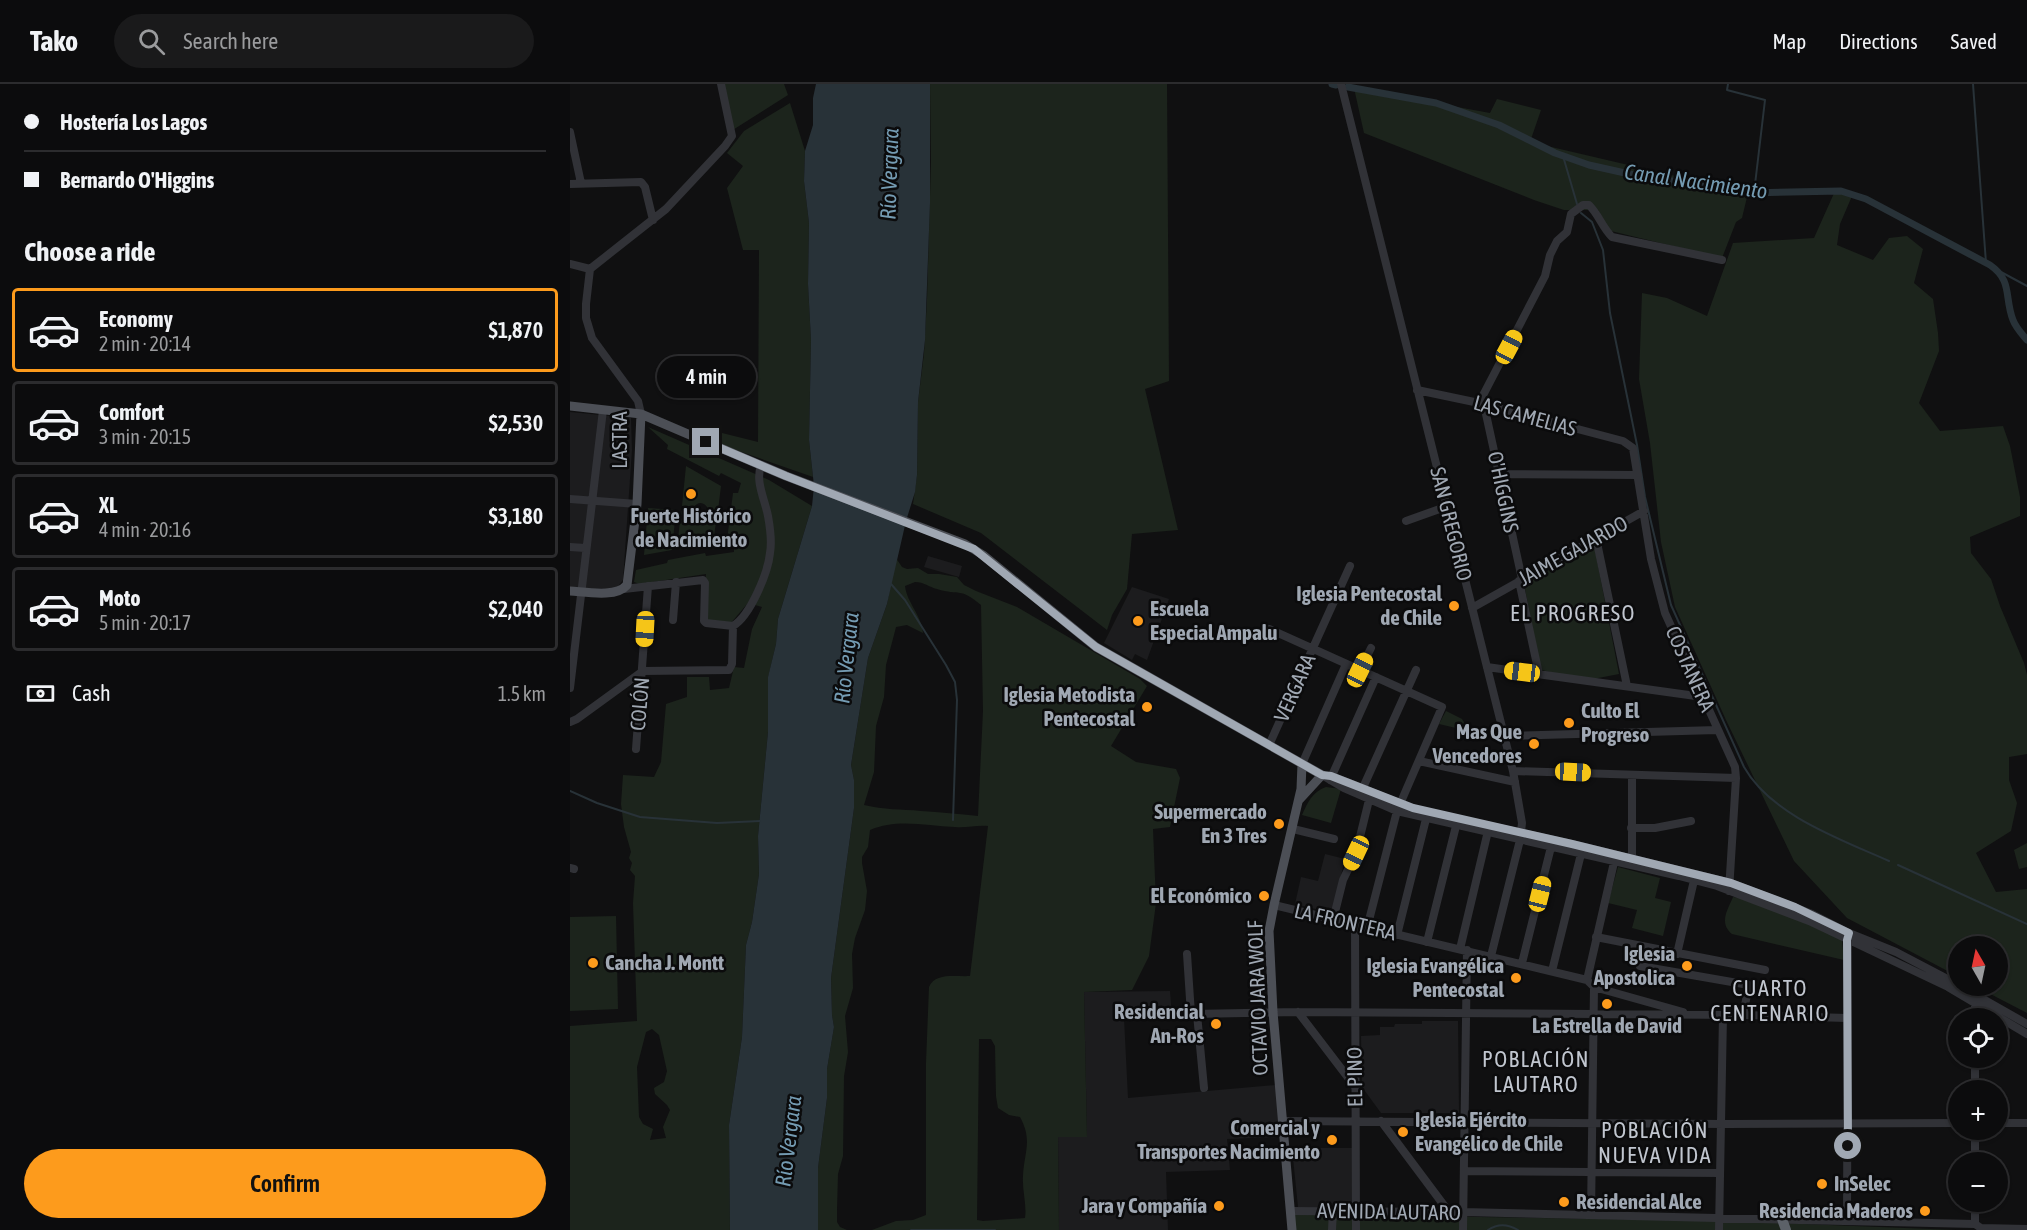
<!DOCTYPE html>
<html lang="en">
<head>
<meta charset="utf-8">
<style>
  body { margin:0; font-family:"Asap Condensed",sans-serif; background:#1a1a1b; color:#f1f3f6; height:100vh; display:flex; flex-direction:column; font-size:22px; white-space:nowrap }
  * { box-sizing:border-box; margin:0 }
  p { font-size:20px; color:#9a9b9d }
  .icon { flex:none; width:33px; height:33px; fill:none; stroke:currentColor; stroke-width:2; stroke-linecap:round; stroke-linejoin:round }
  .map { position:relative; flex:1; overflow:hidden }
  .panel { display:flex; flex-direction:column; background:#0c0c0d; width:570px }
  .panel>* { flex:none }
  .top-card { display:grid; align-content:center; height:132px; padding:0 24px; background:#0c0c0d }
  .needle { width:39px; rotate:351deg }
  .buttons { position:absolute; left:1378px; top:852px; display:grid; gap:12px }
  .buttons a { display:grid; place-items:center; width:60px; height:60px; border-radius:50%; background:#0c0c0d; box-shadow:0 2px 4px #0004,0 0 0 2px #2c2c2e; font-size:30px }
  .end { position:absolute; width:27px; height:27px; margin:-14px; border:8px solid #a0a8b3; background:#111; box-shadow:0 0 0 3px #111 }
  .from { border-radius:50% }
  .bubble { position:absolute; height:42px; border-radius:21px; background:#0c0c0d; box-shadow:0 2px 4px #0004,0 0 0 2px #2c2c2e; font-size:20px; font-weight:600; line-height:42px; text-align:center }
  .car { position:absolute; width:18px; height:36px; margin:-18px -9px; border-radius:8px; box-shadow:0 0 4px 2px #0007; background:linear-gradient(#f5c518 24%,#345 0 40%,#f5c518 0 76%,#345 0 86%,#f5c518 0) }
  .top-card b { display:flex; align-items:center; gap:21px; height:57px; font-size:22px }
  .top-card b+b { border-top:2px solid #2c2c2e }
  .top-card i { width:15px; height:15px; background:#f1f3f6 }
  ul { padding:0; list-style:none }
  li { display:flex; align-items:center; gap:18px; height:84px; margin:0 12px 9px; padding:0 12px; border:3px solid #2c2c2e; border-radius:6px }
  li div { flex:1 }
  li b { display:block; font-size:22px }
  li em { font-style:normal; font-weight:600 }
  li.selected { border-color:#fd9b1c }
  li>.icon { width:54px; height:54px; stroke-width:1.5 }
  h2 { padding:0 24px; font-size:27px; line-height:72px }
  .pay { display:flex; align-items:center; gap:15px; height:66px; padding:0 24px; font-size:22px }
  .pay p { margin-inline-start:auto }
  .primary-button { display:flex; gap:12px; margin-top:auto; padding:12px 24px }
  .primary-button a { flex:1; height:69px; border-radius:36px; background:#fd9b1c; color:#111; font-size:24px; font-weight:600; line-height:69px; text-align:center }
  header { display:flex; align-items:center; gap:36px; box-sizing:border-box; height:84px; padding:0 30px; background:#0c0c0d; border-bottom:2px solid #2c2c2e }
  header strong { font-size:28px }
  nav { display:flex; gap:33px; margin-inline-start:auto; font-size:21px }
  .search { width:420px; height:54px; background:#1a1a1b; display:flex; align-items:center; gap:15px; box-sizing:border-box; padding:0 21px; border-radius:33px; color:#9a9b9d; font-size:22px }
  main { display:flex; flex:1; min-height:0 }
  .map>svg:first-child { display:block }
  .built { fill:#1c1c1e }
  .green { fill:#1c241c; fill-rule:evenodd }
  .water { fill:#283238 }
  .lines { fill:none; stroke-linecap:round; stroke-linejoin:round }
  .stream { stroke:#283238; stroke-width:2 }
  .canal { stroke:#283238; stroke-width:7 }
  .minor { stroke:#313237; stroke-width:8 }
  .major { stroke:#4c4f56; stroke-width:9 }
  .highway { stroke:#5c6168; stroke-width:10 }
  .route { stroke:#a0a8b3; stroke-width:8 }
  .poi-dot { fill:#fd9b1c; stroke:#0b0b0c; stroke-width:2 }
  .labels { text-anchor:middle; stroke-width:5; stroke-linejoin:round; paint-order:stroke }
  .street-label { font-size:21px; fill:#a0a8b3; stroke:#0b0b0c }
  .poi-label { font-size:21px; font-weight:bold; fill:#a0a8b3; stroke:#0b0b0c; text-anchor:end }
  .water-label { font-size:22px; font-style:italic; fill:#749bb2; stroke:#0b0b0c }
  .neighbourhood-label { font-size:22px; letter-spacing:1.5px; fill:#c1c6cf; stroke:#0b0b0c }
</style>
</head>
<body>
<header>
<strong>Tako</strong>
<div class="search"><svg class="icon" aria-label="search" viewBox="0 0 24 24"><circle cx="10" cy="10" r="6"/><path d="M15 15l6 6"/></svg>Search here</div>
<nav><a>Map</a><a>Directions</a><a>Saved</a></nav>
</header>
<main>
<section class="panel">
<div class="top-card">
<b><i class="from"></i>Hostería Los Lagos</b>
<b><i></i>Bernardo O'Higgins</b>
</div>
<h2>Choose a ride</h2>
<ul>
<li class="selected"><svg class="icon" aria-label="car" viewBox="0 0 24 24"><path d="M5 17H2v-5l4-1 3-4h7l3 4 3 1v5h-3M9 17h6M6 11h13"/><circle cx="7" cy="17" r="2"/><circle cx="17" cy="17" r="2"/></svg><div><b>Economy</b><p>2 min · 20:14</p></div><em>$1,870</em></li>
<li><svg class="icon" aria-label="car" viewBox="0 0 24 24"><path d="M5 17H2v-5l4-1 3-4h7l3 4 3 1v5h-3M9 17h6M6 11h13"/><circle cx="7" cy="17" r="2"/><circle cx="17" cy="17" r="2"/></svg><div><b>Comfort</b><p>3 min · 20:15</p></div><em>$2,530</em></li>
<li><svg class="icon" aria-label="car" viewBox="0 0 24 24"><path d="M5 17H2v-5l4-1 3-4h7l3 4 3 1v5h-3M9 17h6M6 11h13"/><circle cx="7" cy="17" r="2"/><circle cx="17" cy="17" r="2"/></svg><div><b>XL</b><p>4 min · 20:16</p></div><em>$3,180</em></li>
<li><svg class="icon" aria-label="car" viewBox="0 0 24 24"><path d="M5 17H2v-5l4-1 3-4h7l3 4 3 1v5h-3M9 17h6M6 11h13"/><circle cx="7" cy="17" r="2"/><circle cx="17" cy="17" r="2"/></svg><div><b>Moto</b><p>5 min · 20:17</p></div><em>$2,040</em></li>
</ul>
<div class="pay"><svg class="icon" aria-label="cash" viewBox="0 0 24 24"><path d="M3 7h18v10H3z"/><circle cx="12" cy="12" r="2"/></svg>Cash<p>1.5 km</p></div>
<div class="primary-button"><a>Confirm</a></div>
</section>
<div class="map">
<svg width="1457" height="1146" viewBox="0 0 1457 1146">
  <rect width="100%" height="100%" fill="#101011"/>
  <path class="built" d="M0,328L61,334L62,366L53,496L45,506L0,504Z
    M358,472L392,482L389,493L354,483Z
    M562,503L599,515L577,576L565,570L562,576L534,559Z
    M755,770L775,775L762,829L725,820L731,793L748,797Z
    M600,907L602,933L554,934L558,1014L706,1001L711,1053L657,1055L660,1086L596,1088L598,1146H489L488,1053H517L514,908Z
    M852,937H888L889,1029H811L792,1003L791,952L810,951V943H824L825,940H852Z
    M722,1064H782V1123H728Z"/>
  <path class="green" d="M148,0H214L218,11L158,49Z
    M360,0H597L599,297L575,305L608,446L562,450L557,505L542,531L537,546L411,449L343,420L347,391L348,318L354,270L357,216L361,78Z
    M784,4L920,29L927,15L971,26L960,58L1178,109L1172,134L1166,138L1152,174L1041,147L1037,143L1028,126H994L964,116L794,49Z
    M220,19L235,67L234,97L239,139L238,200L241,256L239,356L243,393L140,357L133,351L132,344L188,358L189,166H173L157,104L173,82L157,69L174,47Z
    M1265,107L1282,112L1270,140L1267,161L1303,176L1319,154L1337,152L1353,165L1344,199L1363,215L1368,249L1369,267L1349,319L1370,347L1433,342L1440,362L1450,413V432L1400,453L1401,469L1421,495L1430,522L1454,579L1457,591V670L1439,673V696L1447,719L1441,747L1406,769L1426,808L1457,805V929L1405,902H1428V862H1389V893L1277,834L1224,777L1156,636L1105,523L1091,458L1080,359L1069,295L1072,209L1097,214L1137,232L1163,159L1244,154Z
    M78,343L199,396L242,422L208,535L206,560L198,594V648L188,752L189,790L182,838L176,861L172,953L159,1041L160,1146H0V942L67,937L63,819L65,792L60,786L62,779L59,774L61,768L54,743L51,720L53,691L84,693L91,678L96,620L117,613V593H139L140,606L159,604L164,583L174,584L182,545L192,523L178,519L160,540L136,536L133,526L136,490L69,500L64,498L66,486L97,479L98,476L135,469L136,472L164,468V457L157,456L163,409H168L171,399L151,389L149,392L97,365L98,361ZM82,945L89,951L97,987L94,998L84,1004L85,1010L97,1021L100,1026L93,1043L96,1054L80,1056L83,1045L73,1040L69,1033L67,983L76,948Z
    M116,382L151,402L148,426L138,425C135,418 128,417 124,423L112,422Z
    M78,424L106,426L102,466L74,471Z
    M111,427L123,428L126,432L130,434L138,430L147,431L143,459L107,465Z
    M1024,461L1049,590L1018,596L971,586L954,500Z
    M326,474L332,483L337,485L348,484L358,490H369L387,493L394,501L406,507L447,523L570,595L577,602L541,662L566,678L606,685L610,694L600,743L583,745L586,819L579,872L562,906L514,908L517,1053H488L489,1146H302L326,1137L343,1136L356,1131V979L359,903C365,888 386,893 400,892L418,742C407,741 396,744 385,743C357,742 327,734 300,746L298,763L292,773V779L297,807L295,826L285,854L282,870L283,904L275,932L278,968L274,992L273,1072L268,1090L267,1126V1138L270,1143L277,1146H248V1084L257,1014V985L264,943L262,931L261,894L284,724V696L281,681L298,574L317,520ZM345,498C354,498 359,503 367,505C390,512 390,503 411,521L413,627L408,732C389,730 370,728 351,727C331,725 314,726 294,721L304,688L306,642L314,613L316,581L325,547L326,543L337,541L353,549C352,532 337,519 335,502ZM409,955H421L425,962L426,1012L428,1024L439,1031L450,1033C463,1057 454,1068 453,1092C452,1106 457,1121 455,1134L413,1137L407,1136Z
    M876,627L892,635L898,645L917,648L919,651L915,653L909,650L905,653L886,644L869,640Z
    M756,703L771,705L761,739L732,731C738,718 742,708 756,703Z
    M1457,759V783L1449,785L1444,766Z
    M1048,783L1090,794L1085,814L1101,818L1093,852L1062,844L1067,826L1038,819Z
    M1163,813L1170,814L1219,831L1272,856L1274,876L1162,850C1149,839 1157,827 1163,813Z
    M46,832L48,925L0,927V833Z
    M725,1130L1159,1137L1386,1146H725Z"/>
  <path class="water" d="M246,0H360V119L355,256L348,318L347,391L345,408L336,437L317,520L298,574L281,681L284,696V724L261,894L262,931L264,943L257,985V1014L248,1084V1146H160L159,1041L172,953L176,861L182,838L189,790L188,752L198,648V593L206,560L208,535L242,422L244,402L239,356L241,256L238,200L239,139L234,97L235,67L243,41V14Z"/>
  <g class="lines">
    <path class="stream" d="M1158,0L1157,6L1195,16L1184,109
      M1403,0L1416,179
      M993,72L1007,120
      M1011,129L1022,138L1033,166L1040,229L1067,361L1075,413L1101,521L1174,683C1201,731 1270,755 1319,777
      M1431,188L1457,202
      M321,500L335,516L376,581L385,598L387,616L383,736
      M0,707L27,719L70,733L147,739L190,737
      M1328,781L1457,840
      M341,1146H425
      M918,1146C928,1139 938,1140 948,1146"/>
    <path class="canal" d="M762,0L766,1
      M778,3L866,19L929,41L985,69L1019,81L1064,91L1178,109L1271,107L1296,115L1420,181C1443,197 1434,213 1443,236C1446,244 1452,250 1457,256"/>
    <path class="minor" d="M771,0L943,687L952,739L950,756L921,872
      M0,48L11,99
      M0,100L71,98L75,103L83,136
      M0,180L20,185
      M20,185L96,125L155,62L162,52L151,0
      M20,185L16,220V234L22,254L68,317L71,330
      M847,306L909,319L1053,357L1063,364L1081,475L1095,529L1165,683L1166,694L1159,807
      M909,319L975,192L980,171L987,157L997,148L1001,130L1013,121H1019C1029,131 1032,143 1042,153L1152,176
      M914,321L952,495
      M929,390L1068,391
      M0,415L67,420
      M836,437L878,422
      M1026,454L1057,602
      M0,463L15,464
      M949,497L969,590
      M54,505L133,496L135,499L134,537L136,539L163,542
      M902,524L1074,427
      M103,536L106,498
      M163,542C180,532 198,489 200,469C202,458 200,443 198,432C195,416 185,397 191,382
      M699,545L872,623L827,727L797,844
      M917,583L1133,613
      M790,586L801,564
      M0,604L33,326
      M0,638L7,635L73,587L159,586L162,580L163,542
      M934,652L1147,646
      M699,661L780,482
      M66,665L78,502
      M849,677L945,698
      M732,680L776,580
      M943,687L1166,694
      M752,691L774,704L827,727L1109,792L1147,802L1239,837L1378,903L1457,950
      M754,692H761L782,700L843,725L1002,760L1161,799L1242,830L1279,849L1326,868L1389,901
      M760,696L806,593
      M791,708L846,586
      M1061,744H1085L1121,737
      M723,745L764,755
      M1062,780V691
      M0,784L4,785
      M704,821L1017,896L1024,903L1113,928
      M763,836L773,796L786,769L799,716
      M785,841L786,1146
      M827,851L856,735
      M1026,853L1195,886
      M857,858L886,742
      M890,865L918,747
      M617,870L621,930L728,928L1173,931L1277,934
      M1107,870L1125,792
      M952,879L981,763
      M1070,882L1179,901L1173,931
      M982,887L1011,770
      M1017,896L1045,774
      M1390,902L1457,940
      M728,928L786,1004
      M627,930L634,1004
      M1405,934V914
      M1405,1006V974
      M712,1037L1157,1040L1389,1039
      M811,1037L879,1128
      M1428,1039H1457
      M1405,1078V1046
      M894,1087L1150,1089
      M720,1127L893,1128L1405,1140L1411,1144L1457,1145
      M1021,1131L1024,903
      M1277,1136L1278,852
      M1405,1140V1118
      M762,1146L763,1127
      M893,1146L897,866
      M1149,1146L1153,931"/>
    <path class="major" d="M0,322L71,330L216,392L395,460L413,471L526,563L752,691L729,716
      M0,507C16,508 46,514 57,501L67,420L71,330
      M722,1146L703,928L699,847L704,821L731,705L732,680"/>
    <path class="highway" d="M1212,1135L1216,1146"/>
  </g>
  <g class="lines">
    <path class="route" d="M136,358L216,392L404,465L526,563L752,691L761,692L843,724L1002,760L1161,799L1225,823L1279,849L1277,856L1278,1062"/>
  </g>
  <g class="poi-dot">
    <circle cx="121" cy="410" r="6"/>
    <circle cx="884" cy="522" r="6"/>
    <circle cx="568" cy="537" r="6"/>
    <circle cx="577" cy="623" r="6"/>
    <circle cx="999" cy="639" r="6"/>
    <circle cx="964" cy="660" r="6"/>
    <circle cx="709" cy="740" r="6"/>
    <circle cx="694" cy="812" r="6"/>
    <circle cx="23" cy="879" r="6"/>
    <circle cx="1117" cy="882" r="6"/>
    <circle cx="946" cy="894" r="6"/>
    <circle cx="1037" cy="920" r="6"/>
    <circle cx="646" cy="940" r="6"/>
    <circle cx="833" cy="1048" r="6"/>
    <circle cx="762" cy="1056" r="6"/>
    <circle cx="1252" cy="1100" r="6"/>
    <circle cx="994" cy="1118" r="6"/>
    <circle cx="649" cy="1122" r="6"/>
    <circle cx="1355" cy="1127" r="6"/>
  </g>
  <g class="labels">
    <g class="street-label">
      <text transform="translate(955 332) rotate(15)" y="7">LAS CAMELIAS</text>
      <text transform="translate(50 356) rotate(-90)" y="7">LASTRA</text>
      <text transform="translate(933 408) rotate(78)" y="7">O'HIGGINS</text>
      <text transform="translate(881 440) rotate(76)" y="7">SAN GREGORIO</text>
      <text transform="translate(1003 467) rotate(-29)" y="7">JAIME GAJARDO</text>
      <text transform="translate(1120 585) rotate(66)" y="7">COSTANERA</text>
      <text transform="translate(725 604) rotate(-66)" y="7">VERGARA</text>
      <text transform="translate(70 620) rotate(-85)" y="7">COLÓN</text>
      <text transform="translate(775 838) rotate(13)" y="7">LA FRONTERA</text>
      <text transform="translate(688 914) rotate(-92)" y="7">OCTAVIO JARA WOLF</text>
      <text transform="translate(785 993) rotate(-91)" y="7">EL PINO</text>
      <text transform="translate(819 1128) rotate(1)" y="7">AVENIDA LAUTARO</text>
    </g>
    <g class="poi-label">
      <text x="121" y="439" text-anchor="middle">Fuerte Histórico<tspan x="121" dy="24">de Nacimiento</tspan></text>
      <text x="872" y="517">Iglesia Pentecostal<tspan x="872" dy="24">de Chile</tspan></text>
      <text x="580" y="532" text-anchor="start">Escuela<tspan x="580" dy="24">Especial Ampalu</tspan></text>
      <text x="565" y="618">Iglesia Metodista<tspan x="565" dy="24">Pentecostal</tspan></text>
      <text x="1011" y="634" text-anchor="start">Culto El<tspan x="1011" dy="24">Progreso</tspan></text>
      <text x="952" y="655">Mas Que<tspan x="952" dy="24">Vencedores</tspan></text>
      <text x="697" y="735">Supermercado<tspan x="697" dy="24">En 3 Tres</tspan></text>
      <text x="682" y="819">El Económico</text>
      <text x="1105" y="877">Iglesia<tspan x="1105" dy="24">Apostolica</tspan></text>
      <text x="35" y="886" text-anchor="start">Cancha J. Montt</text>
      <text x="934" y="889">Iglesia Evangélica<tspan x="934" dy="24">Pentecostal</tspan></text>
      <text x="634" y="935">Residencial<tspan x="634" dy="24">An-Ros</tspan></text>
      <text x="1037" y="949" text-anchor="middle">La Estrella de David</text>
      <text x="845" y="1043" text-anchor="start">Iglesia Ejército<tspan x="845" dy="24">Evangélico de Chile</tspan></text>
      <text x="750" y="1051">Comercial y<tspan x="750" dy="24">Transportes Nacimiento</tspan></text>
      <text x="1264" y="1107" text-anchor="start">InSelec</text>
      <text x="1006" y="1125" text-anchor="start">Residencial Alce</text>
      <text x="637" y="1129">Jara y Compañía</text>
      <text x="1343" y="1134">Residencia Maderos</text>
    </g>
    <g class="water-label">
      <text transform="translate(319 90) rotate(-88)" y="8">Río Vergara</text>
      <text transform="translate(1126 97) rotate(8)" y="8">Canal Nacimiento</text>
      <text transform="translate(276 574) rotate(-84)" y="8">Río Vergara</text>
      <text transform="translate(218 1057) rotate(-83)" y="8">Río Vergara</text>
    </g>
    <g class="neighbourhood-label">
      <text x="1003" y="537">EL PROGRESO</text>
      <text x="1200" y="912">CUARTO<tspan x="1200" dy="25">CENTENARIO</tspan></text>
      <text x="966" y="983">POBLACIÓN<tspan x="966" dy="25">LAUTARO</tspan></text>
      <text x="1085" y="1054">POBLACIÓN<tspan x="1085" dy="25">NUEVA VIDA</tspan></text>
    </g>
  </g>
</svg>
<div class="buttons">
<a><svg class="needle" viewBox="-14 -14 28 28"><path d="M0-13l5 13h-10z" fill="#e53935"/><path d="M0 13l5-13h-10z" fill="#9a9b9d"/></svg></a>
<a><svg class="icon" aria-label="locate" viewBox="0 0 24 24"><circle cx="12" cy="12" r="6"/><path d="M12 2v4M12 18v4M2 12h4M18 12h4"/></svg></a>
<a>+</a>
<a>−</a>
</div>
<i class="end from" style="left:1278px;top:1062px"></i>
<i class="end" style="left:136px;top:358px"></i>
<div class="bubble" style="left:87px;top:272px;width:99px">4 min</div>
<i class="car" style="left:939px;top:263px;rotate:28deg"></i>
<i class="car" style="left:75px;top:545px;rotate:183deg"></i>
<i class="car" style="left:790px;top:586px;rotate:26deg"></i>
<i class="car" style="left:952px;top:588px;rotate:277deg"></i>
<i class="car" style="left:1003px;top:688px;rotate:93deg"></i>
<i class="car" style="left:786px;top:769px;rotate:205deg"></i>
<i class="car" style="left:970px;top:810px;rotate:14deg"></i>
</div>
</main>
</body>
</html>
